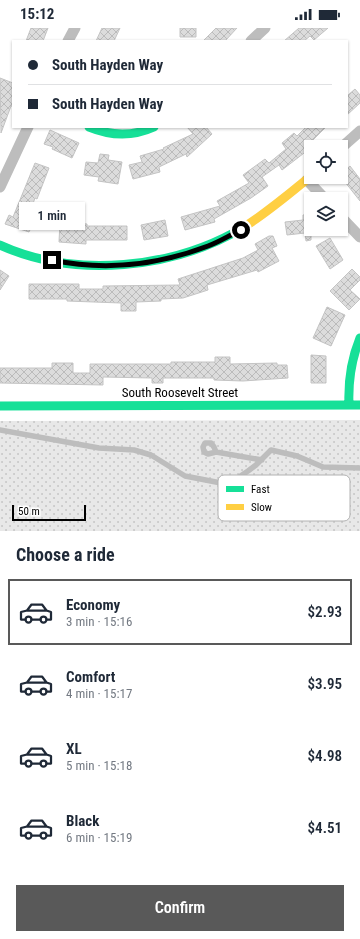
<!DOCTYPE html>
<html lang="en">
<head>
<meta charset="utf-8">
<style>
  body { margin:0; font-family:"Roboto Condensed",sans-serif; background:#f2f2f3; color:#1f2937; height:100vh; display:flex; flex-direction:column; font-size:15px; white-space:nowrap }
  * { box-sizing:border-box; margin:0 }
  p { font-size:13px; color:#747a83 }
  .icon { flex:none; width:22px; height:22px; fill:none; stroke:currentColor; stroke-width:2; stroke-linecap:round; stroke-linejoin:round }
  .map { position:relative; height:503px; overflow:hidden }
  .side { display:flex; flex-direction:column; background:#fff; flex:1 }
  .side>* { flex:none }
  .guide { position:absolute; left:12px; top:12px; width:336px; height:88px; border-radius:0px; box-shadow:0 1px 3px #0004; display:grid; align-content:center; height:88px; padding:0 16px; background:#fff }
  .buttons { position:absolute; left:304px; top:112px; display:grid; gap:8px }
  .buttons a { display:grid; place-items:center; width:44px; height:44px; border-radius:0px; background:#fff; box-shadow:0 1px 3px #0004; font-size:20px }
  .scale { position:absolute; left:12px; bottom:10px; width:74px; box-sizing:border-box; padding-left:4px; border:2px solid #000; border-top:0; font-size:11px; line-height:14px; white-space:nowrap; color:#000; -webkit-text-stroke:3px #fff; paint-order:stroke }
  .end { position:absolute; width:18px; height:18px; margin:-9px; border:5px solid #000; background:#fff; box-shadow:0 0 0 2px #fff }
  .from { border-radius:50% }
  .bubble { position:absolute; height:28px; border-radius:0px; background:#fff; box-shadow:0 1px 3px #0004; font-size:13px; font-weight:600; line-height:28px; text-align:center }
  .guide b { display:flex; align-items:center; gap:14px; height:38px; font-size:15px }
  .guide b+b { border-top:1px solid #e0e1e3 }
  .guide i { width:10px; height:10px; background:#1f2937 }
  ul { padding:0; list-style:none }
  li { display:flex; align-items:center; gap:12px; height:66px; margin:0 8px 6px; padding:0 8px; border:2px solid transparent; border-radius:0px }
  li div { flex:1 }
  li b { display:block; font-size:15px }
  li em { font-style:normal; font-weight:600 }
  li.on { border-color:#595959 }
  li>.icon { width:36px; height:36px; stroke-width:1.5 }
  h2 { padding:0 16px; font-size:18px; line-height:48px }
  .action { display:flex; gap:8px; margin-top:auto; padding:8px 16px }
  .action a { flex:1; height:46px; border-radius:0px; background:#595959; color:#fff; font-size:16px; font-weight:600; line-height:46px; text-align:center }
  .status { display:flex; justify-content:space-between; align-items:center; height:28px; padding:0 20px; background:#fff; direction:ltr }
  .status svg { height:11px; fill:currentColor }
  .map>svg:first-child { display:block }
  .grass { fill:url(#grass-dots) }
  .building { fill:url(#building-cross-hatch); stroke:#c4c4c4 }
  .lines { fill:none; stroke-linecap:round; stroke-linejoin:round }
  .lane { stroke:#bdbdbd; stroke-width:5.5 }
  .street { stroke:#bdbdbd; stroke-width:11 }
  .fast { stroke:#16e098; stroke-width:9 }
  .slow { stroke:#ffcf43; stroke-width:9 }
  .route { stroke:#000; stroke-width:5 }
  .labels { text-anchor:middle; stroke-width:3; stroke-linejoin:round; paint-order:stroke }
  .street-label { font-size:13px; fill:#000; stroke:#fff }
  .key { fill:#fff; stroke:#b2b2b2; stroke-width:1 }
  .key-label { font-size:11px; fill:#000 }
</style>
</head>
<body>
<div class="status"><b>15:12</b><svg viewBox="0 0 49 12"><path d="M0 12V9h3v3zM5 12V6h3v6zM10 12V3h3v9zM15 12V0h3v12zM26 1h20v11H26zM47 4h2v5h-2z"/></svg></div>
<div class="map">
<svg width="360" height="503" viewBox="0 0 360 503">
  <defs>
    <pattern id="grass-dots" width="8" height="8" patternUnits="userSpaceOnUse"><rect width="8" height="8" fill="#e8e8e8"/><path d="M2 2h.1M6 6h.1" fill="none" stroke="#c5c5c5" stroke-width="1.8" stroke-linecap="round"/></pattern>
    <pattern id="building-cross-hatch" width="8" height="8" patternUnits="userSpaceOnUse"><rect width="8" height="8" fill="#dcdcdc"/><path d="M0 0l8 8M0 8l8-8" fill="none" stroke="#bbb"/></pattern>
  </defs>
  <rect width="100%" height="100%" fill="#fff"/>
  <path class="grass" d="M360,392V503H0V393Z"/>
  <path class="building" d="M31,0H48L43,13H26Z
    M102,0H120L114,13H96Z
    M180,0H196V9H180Z
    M216,0H237L225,13H203Z
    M299,0H328L314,12L310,8L304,13H284Z
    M0,50L13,55V78H11L1,105Z
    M355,61L360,67V75L347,87V68Z
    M187,99H206L212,106L187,129L186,126L159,139L160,144L133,151L129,137L142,134L140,128L164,121L163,120L193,106Z
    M306,99H326L306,119L308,122L282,142L279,137L262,149L268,158L251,170L214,191L215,194L185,202L181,189L220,178L217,173L249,155L243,147L265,131L269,135L286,121L282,115L294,105L297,108Z
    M50,102L79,115L72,130L52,121L53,119L44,116Z
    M100,126L109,127L108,132L122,134L118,156L98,153L99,149L84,147L86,134L98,135Z
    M35,135L49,140L37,171L35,170L27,192L33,195L29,204L5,196L9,187L13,189Z
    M350,138L360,151V173L341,149V146Z
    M311,186V212L306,213L305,205L287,207L285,194L303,192V187Z
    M165,192L168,208L144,212L141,197Z
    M60,194L87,196V198H127V212H86V216L59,214Z
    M269,208H273L277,218L272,220L279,233L258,244L257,242L207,257L208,262L183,270L161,271V273L136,274V283H121V275L67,273V271H29V256H79V261H103V258L180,257L178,251L243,230L258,222L255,216Z
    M330,210L343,232L330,241L316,218Z
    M352,241L360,249V252L350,262L360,271L349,282L330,263Z
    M0,242L9,248L0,262Z
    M327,279L345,287L331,318L313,310Z
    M311,327L326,328V355H311Z
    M215,329H230V336L277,335V337H287L288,350L243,353L214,352V350H163V355H152V350L103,349V357L0,355V340H52V335H73V345H90V336H171V334H215Z"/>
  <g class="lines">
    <path class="lane" d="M0,402L99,420L134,422L151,427L185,448L221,455L236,451L248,443L256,437L271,422L297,428L323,439L360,440
      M216,424L208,426L204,424L203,419L205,415H211L214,419L216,424L262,432"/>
    <path class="street" d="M68,13L75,0
      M251,13L265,0
      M341,120L360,103
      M307,152L325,171
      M0,159L28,99
      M341,189L360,209"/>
    <path class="fast" d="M89,99C111,108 132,109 154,99
      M0,217C75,251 174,241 244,199
      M349,377C348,353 351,332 360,310
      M0,378L360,377"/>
    <path class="slow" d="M244,199C268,184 289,166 311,148"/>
  </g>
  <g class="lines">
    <path class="route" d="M52,232C104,243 158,237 208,218C219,214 230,207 241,202"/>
  </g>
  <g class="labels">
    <g class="street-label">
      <text x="180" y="369">South Roosevelt Street</text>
    </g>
  </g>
  <rect x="218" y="447" width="132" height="46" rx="6" class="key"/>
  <rect x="226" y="458" width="18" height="6" fill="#16e098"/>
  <rect x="226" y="476" width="18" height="6" fill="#ffcf43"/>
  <g class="key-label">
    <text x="251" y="465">Fast</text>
    <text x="251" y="483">Slow</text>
  </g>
</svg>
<div class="buttons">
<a><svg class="icon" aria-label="locate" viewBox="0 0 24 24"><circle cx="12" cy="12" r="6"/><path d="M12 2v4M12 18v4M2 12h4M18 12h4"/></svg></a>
<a><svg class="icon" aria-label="layers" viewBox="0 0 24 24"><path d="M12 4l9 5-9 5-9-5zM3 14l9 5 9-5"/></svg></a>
</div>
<div class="scale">50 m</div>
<i class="end from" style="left:241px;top:202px"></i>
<i class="end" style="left:52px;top:232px"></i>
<div class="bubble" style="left:19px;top:174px;width:66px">1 min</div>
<div class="guide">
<b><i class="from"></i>South Hayden Way</b>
<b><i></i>South Hayden Way</b>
</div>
</div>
<section class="side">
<h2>Choose a ride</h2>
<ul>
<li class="on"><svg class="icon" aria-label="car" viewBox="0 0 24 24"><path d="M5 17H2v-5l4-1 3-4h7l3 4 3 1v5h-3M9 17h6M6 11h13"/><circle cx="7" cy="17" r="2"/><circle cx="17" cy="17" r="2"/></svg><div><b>Economy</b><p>3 min · 15:16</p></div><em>$2.93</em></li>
<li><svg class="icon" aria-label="car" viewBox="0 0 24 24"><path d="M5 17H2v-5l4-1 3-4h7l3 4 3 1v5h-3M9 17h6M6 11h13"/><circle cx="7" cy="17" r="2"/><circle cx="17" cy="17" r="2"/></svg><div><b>Comfort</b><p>4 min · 15:17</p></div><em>$3.95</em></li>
<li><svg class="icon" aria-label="car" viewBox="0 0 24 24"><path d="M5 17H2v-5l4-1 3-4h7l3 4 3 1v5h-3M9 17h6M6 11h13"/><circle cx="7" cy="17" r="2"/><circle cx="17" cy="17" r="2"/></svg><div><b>XL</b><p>5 min · 15:18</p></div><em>$4.98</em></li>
<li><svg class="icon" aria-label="car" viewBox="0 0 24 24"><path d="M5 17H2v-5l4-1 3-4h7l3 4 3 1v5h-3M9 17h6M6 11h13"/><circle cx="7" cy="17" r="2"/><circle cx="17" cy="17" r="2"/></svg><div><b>Black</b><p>6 min · 15:19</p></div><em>$4.51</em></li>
</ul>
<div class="action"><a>Confirm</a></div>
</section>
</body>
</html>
